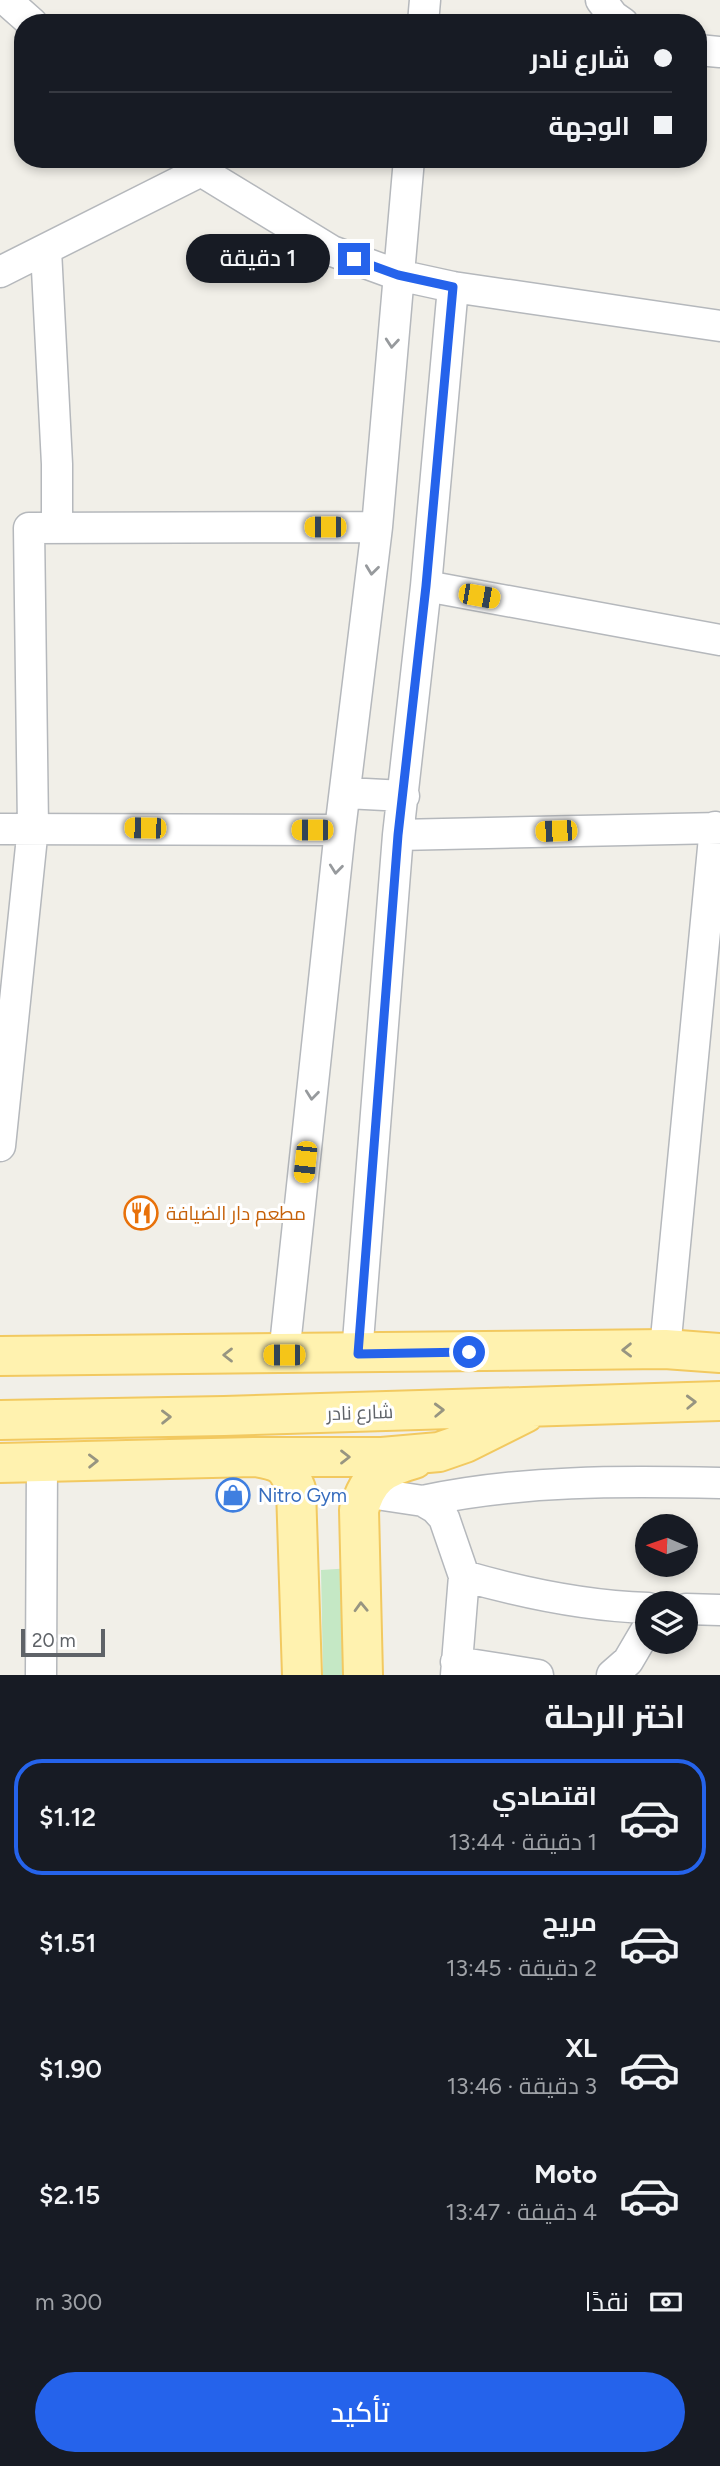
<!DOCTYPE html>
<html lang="ar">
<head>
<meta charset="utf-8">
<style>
  body { margin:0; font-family:Figtree,Cairo,sans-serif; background:#20242c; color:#f1f3f6; direction:rtl; height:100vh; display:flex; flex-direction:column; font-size:26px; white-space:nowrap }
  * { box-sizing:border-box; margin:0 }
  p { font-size:23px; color:#9ea1a6 }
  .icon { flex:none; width:38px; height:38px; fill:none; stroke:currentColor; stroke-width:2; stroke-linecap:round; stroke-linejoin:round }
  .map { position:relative; height:1675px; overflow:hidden; direction:ltr }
  .panel { display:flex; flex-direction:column; background:#171b24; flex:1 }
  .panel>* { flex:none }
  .guide { position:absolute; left:14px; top:14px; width:693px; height:154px; border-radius:28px; box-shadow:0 4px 10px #0003; direction:rtl; display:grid; align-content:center; height:154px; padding:0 35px; background:#171b24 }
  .needle { width:46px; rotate:272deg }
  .controls { position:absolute; left:635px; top:1514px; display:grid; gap:14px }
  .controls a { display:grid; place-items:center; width:63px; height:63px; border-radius:50%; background:#171b24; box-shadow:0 4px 10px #0003; font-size:35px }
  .scale { position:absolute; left:21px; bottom:18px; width:84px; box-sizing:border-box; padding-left:7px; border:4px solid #5f6368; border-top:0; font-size:19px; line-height:24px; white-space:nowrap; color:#5f6368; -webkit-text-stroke:5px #fff; paint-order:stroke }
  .end { position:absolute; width:32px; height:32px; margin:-16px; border:9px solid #2563eb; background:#fff; box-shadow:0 0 0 4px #fff }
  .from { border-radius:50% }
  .bubble { position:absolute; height:49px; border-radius:24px; background:#171b24; box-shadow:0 4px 10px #0003; font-size:23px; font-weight:600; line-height:49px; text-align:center; direction:rtl }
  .car { position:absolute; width:21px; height:42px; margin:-21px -10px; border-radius:9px; box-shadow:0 0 5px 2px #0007; background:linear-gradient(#f5c518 24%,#345 0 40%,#f5c518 0 76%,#345 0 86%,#f5c518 0) }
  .guide b { display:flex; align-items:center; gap:24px; height:66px; font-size:26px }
  .guide b+b { border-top:2px solid #363941 }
  .guide i { width:18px; height:18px; background:#f1f3f6 }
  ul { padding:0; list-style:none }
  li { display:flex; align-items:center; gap:21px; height:116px; margin:0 14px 10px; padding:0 21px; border:4px solid transparent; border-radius:28px }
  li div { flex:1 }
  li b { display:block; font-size:26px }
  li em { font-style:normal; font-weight:600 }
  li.current { border-color:#2563eb }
  li>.icon { width:63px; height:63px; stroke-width:1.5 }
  h2 { padding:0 35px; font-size:32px; line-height:84px }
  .pay { display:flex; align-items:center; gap:18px; height:77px; padding:0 35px; font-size:26px }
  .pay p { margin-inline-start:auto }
  .action { display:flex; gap:14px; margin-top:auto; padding:14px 35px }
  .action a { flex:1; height:80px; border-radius:42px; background:#2563eb; color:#fff; font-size:28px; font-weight:600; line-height:80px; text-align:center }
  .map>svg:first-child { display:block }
  .green { fill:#c5e8c5 }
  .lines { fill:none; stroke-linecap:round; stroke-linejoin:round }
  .minor-casing { stroke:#b5b8bc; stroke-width:33 }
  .major-casing { stroke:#f2c960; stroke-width:42 }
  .minor { stroke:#fff; stroke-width:30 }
  .major { stroke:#fff2af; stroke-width:38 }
  .oneway { stroke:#979a9d }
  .oneway2 { stroke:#979581 }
  .route { stroke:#2563eb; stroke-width:9 }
  .labels { text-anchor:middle; stroke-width:6; stroke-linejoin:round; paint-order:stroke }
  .food-label { font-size:19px; fill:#c56008; stroke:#fff; text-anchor:start }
  .street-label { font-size:19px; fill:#5f6368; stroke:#fff }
  .shop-label { font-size:19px; fill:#366cbe; stroke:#fff; text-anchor:start }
</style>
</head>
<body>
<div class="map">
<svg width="720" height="1675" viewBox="0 0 720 1675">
  <rect width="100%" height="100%" fill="#f1efe8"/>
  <path class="green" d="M352,1568L354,1675H323L321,1570Z"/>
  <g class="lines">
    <defs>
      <path id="minor" d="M6,0L32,23
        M601,0L613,16L623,23
        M423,23L425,0
        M698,50L720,52
        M188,159L201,171L332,251L398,275L453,287L720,326
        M46,250L57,464V526
        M0,272L201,171
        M426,586L720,640
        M346,793L404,796
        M0,829L340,830
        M398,835L720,828
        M0,1146L33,827L29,528L377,527
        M665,1349L715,827
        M357,1354L398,835L426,586L453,287
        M284,1355L340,830L377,527L409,159
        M363,1492L423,1501L435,1508L444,1518L464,1576L456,1675
        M423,1501C521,1480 621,1481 720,1483
        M464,1576C523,1593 586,1606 648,1608
        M686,1609L720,1610
        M456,1662L538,1675
        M41,1675L42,1462
        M612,1675L628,1661L648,1627"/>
      <path id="major" d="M0,1356L665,1349L720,1353
        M0,1420L224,1416L720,1401
        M256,1457C283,1462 286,1464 296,1489L302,1675
        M0,1463L254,1457H382L439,1452L465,1443L525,1413
        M363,1675L359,1510C368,1477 382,1468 414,1459"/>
    </defs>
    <use href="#minor" class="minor-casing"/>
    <use href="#major" class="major-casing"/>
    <use href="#minor" class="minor"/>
    <use href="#major" class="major"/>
  </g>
  <defs><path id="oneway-chevron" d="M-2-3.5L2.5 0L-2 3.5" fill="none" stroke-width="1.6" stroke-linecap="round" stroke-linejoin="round" transform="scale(1.75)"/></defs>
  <g class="oneway">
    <use href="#oneway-chevron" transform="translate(392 343) rotate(95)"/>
    <use href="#oneway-chevron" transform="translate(372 570) rotate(97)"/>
    <use href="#oneway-chevron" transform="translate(336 869) rotate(96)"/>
    <use href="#oneway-chevron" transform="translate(312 1095) rotate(96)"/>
  </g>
  <g class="oneway2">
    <use href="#oneway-chevron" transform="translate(627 1350) rotate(179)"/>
    <use href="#oneway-chevron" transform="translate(228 1355) rotate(180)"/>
    <use href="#oneway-chevron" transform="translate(691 1402) rotate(-2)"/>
    <use href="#oneway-chevron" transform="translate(439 1410) rotate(-2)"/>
    <use href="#oneway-chevron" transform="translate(166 1417) rotate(-1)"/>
    <use href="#oneway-chevron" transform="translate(345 1457)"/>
    <use href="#oneway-chevron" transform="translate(93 1461) rotate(-1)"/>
    <use href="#oneway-chevron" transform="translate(361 1607) rotate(-92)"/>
  </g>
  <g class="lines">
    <path class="route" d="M354,259L398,275L453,287L426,586L398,835L358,1354L469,1352"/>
  </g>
  <defs>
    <symbol id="restaurant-ring" viewBox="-11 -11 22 22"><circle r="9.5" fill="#fff" stroke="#e8710a" stroke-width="1.5"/><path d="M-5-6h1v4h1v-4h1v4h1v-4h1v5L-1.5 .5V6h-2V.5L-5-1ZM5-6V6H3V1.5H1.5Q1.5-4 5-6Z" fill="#e8710a"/></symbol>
    <symbol id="shop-ring" viewBox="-11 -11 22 22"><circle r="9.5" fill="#fff" stroke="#3f7fe0" stroke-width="1.5"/><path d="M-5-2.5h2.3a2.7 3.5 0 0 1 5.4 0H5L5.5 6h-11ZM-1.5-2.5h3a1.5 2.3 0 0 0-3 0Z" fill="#3f7fe0"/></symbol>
  </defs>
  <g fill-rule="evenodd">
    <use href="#restaurant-ring" x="122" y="1194" width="38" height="38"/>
    <use href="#shop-ring" x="214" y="1476" width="38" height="38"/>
  </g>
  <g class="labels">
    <g class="food-label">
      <text x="166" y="1220">مطعم دار الضيافة</text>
    </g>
    <g class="street-label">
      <text transform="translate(360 1412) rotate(-2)" y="7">شارع نادر</text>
    </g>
    <g class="shop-label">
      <text x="258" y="1502">Nitro Gym</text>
    </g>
  </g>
</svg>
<div class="controls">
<a><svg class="needle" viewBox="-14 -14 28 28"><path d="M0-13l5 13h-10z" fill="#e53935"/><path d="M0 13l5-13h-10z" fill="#9ea1a6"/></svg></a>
<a><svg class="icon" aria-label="layers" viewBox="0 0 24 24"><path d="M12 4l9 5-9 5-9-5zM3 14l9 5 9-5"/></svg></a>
</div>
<div class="scale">20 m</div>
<i class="end from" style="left:469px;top:1352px"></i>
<i class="end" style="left:354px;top:259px"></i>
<div class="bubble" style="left:186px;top:234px;width:144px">1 دقيقة</div>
<i class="car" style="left:325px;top:527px;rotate:270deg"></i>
<i class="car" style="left:479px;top:596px;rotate:100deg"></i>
<i class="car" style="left:145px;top:828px;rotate:271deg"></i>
<i class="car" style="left:312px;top:830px;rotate:270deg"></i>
<i class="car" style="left:556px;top:831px;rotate:268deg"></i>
<i class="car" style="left:305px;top:1162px;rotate:186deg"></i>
<i class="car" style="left:284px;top:1355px;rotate:270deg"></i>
<div class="guide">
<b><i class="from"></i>شارع نادر</b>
<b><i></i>الوجهة</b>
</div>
</div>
<section class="panel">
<h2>اختر الرحلة</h2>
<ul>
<li class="current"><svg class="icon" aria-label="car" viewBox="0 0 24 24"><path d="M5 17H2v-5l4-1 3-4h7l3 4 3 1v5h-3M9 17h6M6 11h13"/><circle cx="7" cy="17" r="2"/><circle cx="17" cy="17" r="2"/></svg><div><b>اقتصادي</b><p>1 دقيقة · 13:44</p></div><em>$1.12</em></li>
<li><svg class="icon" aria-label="car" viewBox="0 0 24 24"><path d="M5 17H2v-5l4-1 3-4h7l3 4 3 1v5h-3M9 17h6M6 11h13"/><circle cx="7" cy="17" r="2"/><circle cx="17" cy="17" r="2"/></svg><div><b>مريح</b><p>2 دقيقة · 13:45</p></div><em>$1.51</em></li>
<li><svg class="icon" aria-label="car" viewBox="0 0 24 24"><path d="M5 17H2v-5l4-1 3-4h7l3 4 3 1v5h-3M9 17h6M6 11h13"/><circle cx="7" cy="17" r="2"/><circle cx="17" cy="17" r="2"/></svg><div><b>XL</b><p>3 دقيقة · 13:46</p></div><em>$1.90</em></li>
<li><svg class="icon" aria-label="car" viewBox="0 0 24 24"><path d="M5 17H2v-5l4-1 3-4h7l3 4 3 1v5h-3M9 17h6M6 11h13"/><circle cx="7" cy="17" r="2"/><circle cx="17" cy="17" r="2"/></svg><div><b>Moto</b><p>4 دقيقة · 13:47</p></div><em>$2.15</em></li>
</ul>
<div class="pay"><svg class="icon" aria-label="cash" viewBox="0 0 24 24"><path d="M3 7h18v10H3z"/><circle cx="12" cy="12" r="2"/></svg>نقدًا<p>300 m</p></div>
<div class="action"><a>تأكيد</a></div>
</section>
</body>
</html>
